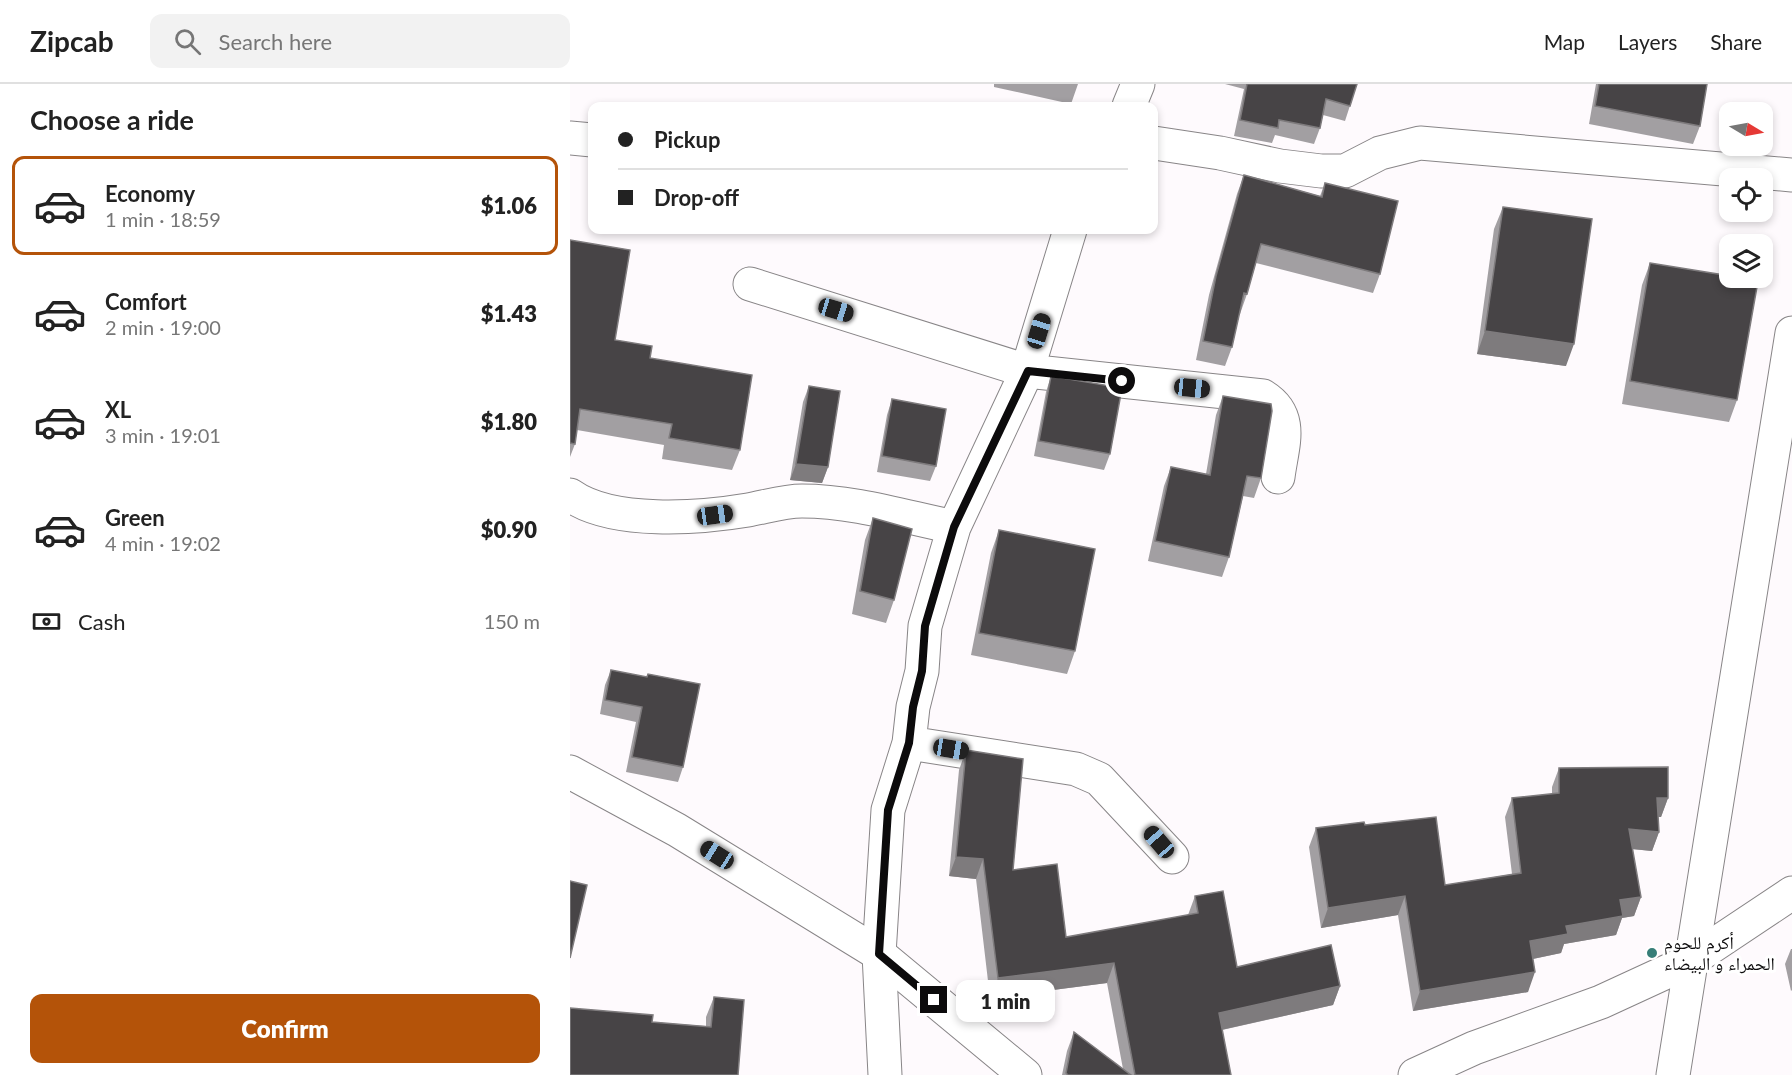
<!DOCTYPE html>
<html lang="en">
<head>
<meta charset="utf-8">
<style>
  body { margin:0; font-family:Lato,"Noto Naskh Arabic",sans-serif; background:#f2f2f2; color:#222; height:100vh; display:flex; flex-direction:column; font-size:22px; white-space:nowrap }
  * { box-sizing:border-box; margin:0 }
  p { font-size:20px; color:#767676 }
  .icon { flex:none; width:33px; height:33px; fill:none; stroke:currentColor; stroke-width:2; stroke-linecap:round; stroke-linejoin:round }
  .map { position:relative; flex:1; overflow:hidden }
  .sheet { display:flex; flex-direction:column; background:#fff; width:570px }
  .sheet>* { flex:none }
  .top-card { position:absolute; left:18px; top:18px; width:570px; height:132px; border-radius:12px; box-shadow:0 3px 9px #0003; display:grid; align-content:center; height:132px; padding:0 30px; background:#fff }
  .needle { width:39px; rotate:100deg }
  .fabs { position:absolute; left:1149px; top:18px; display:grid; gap:12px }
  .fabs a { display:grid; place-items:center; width:54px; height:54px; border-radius:12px; background:#fff; box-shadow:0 3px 9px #0003; font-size:30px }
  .end { position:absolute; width:27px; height:27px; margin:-14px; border:8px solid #0c0b0c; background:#fff; box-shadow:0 0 0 3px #fff }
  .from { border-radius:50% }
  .bubble { position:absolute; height:42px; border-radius:12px; background:#fff; box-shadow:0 3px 9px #0003; font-size:20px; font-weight:800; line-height:42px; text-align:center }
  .car { position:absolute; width:18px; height:36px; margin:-18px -9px; border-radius:8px; box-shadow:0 0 4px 2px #0007; background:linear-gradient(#222 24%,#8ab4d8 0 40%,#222 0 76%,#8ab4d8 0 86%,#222 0) }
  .top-card b { display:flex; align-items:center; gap:21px; height:57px; font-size:22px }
  .top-card b+b { border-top:2px solid #e0e0e0 }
  .top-card i { width:15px; height:15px; background:#222 }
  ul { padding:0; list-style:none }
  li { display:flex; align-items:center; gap:18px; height:99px; margin:0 12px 9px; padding:0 18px; border:3px solid transparent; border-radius:12px }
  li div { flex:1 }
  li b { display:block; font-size:22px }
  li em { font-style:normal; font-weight:800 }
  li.on { border-color:#b45309 }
  li>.icon { width:54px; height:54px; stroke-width:1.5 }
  h2 { padding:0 30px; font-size:27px; line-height:72px }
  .pay { display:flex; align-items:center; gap:15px; height:66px; padding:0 30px; font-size:22px }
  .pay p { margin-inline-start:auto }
  .action { display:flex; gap:12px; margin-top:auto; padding:12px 30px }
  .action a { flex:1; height:69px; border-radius:12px; background:#b45309; color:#fff; font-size:24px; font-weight:800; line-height:69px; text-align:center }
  header { display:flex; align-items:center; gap:36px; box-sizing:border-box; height:84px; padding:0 30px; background:#fff; border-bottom:2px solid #e0e0e0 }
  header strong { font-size:28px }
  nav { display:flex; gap:33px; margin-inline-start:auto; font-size:21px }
  .search { width:420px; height:54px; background:#f2f2f2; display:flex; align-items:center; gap:15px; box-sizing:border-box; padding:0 21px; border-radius:12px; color:#767676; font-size:22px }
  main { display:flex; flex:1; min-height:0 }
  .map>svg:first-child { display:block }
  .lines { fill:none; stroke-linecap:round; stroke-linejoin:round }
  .street-casing { stroke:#888587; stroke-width:35 }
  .secondary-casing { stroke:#888587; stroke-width:35 }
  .street { stroke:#fff; stroke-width:33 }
  .secondary { stroke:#fff; stroke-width:33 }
  .wall { fill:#a29fa2 }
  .shaded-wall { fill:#7e7b7d }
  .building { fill:#474446; stroke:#7e7b7d; stroke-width:1.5 }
  .route { stroke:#0c0b0c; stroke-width:8 }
  .poi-dot { fill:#377e78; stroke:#fff; stroke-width:2 }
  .labels { text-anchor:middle; stroke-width:6; stroke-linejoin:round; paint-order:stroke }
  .poi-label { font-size:18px; fill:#0c0b0c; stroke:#fff; text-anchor:start }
</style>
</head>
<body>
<header>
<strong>Zipcab</strong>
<div class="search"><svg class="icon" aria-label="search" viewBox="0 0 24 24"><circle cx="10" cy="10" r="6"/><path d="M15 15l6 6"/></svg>Search here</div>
<nav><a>Map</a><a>Layers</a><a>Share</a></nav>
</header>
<main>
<section class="sheet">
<h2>Choose a ride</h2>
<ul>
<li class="on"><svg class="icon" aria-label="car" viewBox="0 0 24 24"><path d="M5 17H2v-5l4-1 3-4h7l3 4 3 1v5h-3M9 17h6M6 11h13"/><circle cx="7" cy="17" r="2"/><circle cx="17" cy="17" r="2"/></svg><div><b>Economy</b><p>1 min · 18:59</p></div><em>$1.06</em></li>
<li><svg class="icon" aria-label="car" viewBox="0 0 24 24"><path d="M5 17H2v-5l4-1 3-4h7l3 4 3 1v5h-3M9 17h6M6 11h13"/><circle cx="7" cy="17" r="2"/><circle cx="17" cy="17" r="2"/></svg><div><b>Comfort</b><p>2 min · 19:00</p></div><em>$1.43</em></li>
<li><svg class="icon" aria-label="car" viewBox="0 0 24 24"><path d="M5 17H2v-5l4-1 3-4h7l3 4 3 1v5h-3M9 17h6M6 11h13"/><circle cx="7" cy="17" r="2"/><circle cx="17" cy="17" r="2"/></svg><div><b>XL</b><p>3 min · 19:01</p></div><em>$1.80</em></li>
<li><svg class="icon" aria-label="car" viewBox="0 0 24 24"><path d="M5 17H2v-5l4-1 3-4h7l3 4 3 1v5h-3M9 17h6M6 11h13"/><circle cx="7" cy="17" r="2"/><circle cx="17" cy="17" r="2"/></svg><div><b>Green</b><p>4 min · 19:02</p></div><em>$0.90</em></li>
</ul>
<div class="pay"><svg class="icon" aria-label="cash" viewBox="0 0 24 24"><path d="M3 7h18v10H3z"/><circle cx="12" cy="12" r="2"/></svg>Cash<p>150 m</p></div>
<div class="action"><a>Confirm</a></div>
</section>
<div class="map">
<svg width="1222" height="991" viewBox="0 0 1222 991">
  <rect width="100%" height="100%" fill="#fefafd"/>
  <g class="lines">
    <defs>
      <path id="street" d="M559,22L568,0
        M0,54L22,56
        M584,59L650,69L710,82L751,87H775L810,69L850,59L1222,91
        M180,200L457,287L693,312C725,332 712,361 708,393
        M0,411C42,441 130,434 178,426C195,423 214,417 232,417C283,417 335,433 384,443
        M339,659L506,685L529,695L602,773
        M1120,877L1222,809
        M315,991L309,870L318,726L339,659L343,623L352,587L355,542L384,443L457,287L500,146"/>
      <path id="secondary" d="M0,688L107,746L309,870L455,991
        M845,991L904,964L1031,918L1120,877
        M1103,991L1222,249"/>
    </defs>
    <use href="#street" class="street-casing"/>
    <use href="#secondary" class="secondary-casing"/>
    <use href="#street" class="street"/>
    <use href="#secondary" class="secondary"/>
  </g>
  <path class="wall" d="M424,0H508L501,20L424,3Z
    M655,0H787L775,37L753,31L750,44L744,60L705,51L702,59L664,52L674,5Z
    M1026,0H1137L1130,42L1123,60L1019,40Z
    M674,91L750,112L755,99L810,190L803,209L686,179L677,210L670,230L669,229L662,263L655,282L626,276L639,211L667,110Z
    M933,123L996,282L907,270L924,145Z
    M0,156L45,256L80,274L170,366L162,386L92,375L94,361L7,346L5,360L0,373Z
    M1080,179L1167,316L1159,338L1052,320L1072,201Z
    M481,292L540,370L534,386L464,372L476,308Z
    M239,302L258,383L252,399L220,396L233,318Z
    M653,312L691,394L684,414L673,412L659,473L652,493L578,477L594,402L601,383L636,390L646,331Z
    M322,315L366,382L360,397L307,388L317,331Z
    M303,434L324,516L316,539L282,530L295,456Z
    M429,446L505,567L497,590L401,571L421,469Z
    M41,586L77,593L78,590L113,683L108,698L56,688L66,638L30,630L35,601Z
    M396,666L443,786L496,853L618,831L625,812L667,883L770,902L763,921L652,946L661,991H492L497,967L504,948L553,985L537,899L420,914L406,795L379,792L389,686Z
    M989,684L1098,714L1091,733H1088L1089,748L1082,767L1062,765L1071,813L1064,832L1052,834L1046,851L994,860L991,869L963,875L958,908L843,927L828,831L751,844L739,763L746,744L795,741L875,801L942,790L935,733L942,714L982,710V703Z
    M1221,865H1222V906L1221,907L1215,880Z
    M144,913L168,991L82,938L136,942V933Z"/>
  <path class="shaded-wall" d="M915,247L1004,260L996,282L907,270Z
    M226,380L258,383L252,399L220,396Z
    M1087,714H1098L1091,733H1080Z
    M1059,745L1089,748L1082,767L1052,764Z
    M386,773L413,775L406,795L379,792Z
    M835,812L828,831L751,844L758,824Z
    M1071,813L1064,832L1052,834L1046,851L994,860L991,869L953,877L960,857L996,842L1050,816Z
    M544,879L537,899L420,914L428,894Z
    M965,888L958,908L843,927L850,907Z
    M770,902L763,921L642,948L649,929Z"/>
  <path class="building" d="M677,0H787L780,22L756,15L750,44L709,36L708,44L670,36Z
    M1029,0H1137L1130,42L1025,22Z
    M674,91L752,113L755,99L828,117L810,190L691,160L677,210L674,209L662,263L633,257L646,192Z
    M933,123L1022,135L1004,260L915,247Z
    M0,156L60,166L45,256L82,262L80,274L182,291L170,366L99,354L102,340L10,325L5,360L0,359Z
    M1080,179L1160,192V194H1169L1188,197L1167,316L1060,297Z
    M481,292L552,304L540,370L469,357Z
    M239,302L270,307L258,383L226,380Z
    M653,312L701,320L702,327L691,394L677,392L659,473L585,457L601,383L640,391Z
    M322,315L376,325L366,382L312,372Z
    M303,434L342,445L324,516L290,507Z
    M429,446L525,465L505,567L409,549Z
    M41,586L77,593L78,590L130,600L113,683L62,673L72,623L35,616Z
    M396,666L453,675L443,786L487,780L496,853L628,829L625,812L653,807L667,883L761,861L770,902L649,929L661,991H565L544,879L428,894L413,775L386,773Z
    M1098,683V714H1087L1089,748L1059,745L1071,813L1050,816L1053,832L996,842L998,850L960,857L965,888L850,907L835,812L758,824L746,744L794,738L795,741L866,733L875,801L951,789L942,714L989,709V684Z
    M0,797L17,801L0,874Z
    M144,913L174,916L168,991H0V924L83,931L82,938L141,943Z
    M504,948L561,991H498L496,989Z"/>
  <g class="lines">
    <path class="route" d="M364,916L309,870L318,726L339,659L343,623L352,587L355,542L384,443L458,287L552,297"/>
  </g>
  <circle class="poi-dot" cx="1082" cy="869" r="6"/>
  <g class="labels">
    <g class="poi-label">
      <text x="1094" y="865">أكرم للحوم<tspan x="1094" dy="21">الحمراء و البيضاء</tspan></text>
    </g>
  </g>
</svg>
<div class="fabs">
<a><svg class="needle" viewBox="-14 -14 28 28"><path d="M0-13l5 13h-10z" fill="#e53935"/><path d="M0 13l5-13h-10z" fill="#767676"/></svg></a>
<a><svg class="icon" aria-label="locate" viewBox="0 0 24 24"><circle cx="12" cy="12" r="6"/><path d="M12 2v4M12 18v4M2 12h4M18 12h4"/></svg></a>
<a><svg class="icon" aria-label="layers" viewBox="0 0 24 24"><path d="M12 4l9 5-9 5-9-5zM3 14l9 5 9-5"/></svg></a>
</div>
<i class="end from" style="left:552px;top:297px"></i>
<i class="end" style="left:364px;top:916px"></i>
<div class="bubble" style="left:386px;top:896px;width:99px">1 min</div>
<i class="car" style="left:266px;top:226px;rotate:107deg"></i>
<i class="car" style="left:469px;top:247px;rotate:17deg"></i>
<i class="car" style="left:622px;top:304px;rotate:96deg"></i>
<i class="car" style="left:145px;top:431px;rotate:82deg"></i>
<i class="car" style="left:381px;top:665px;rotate:99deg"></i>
<i class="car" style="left:589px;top:758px;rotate:319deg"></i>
<i class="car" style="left:147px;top:771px;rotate:302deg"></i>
<div class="top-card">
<b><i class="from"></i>Pickup</b>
<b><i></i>Drop-off</b>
</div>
</div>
</main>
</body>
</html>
